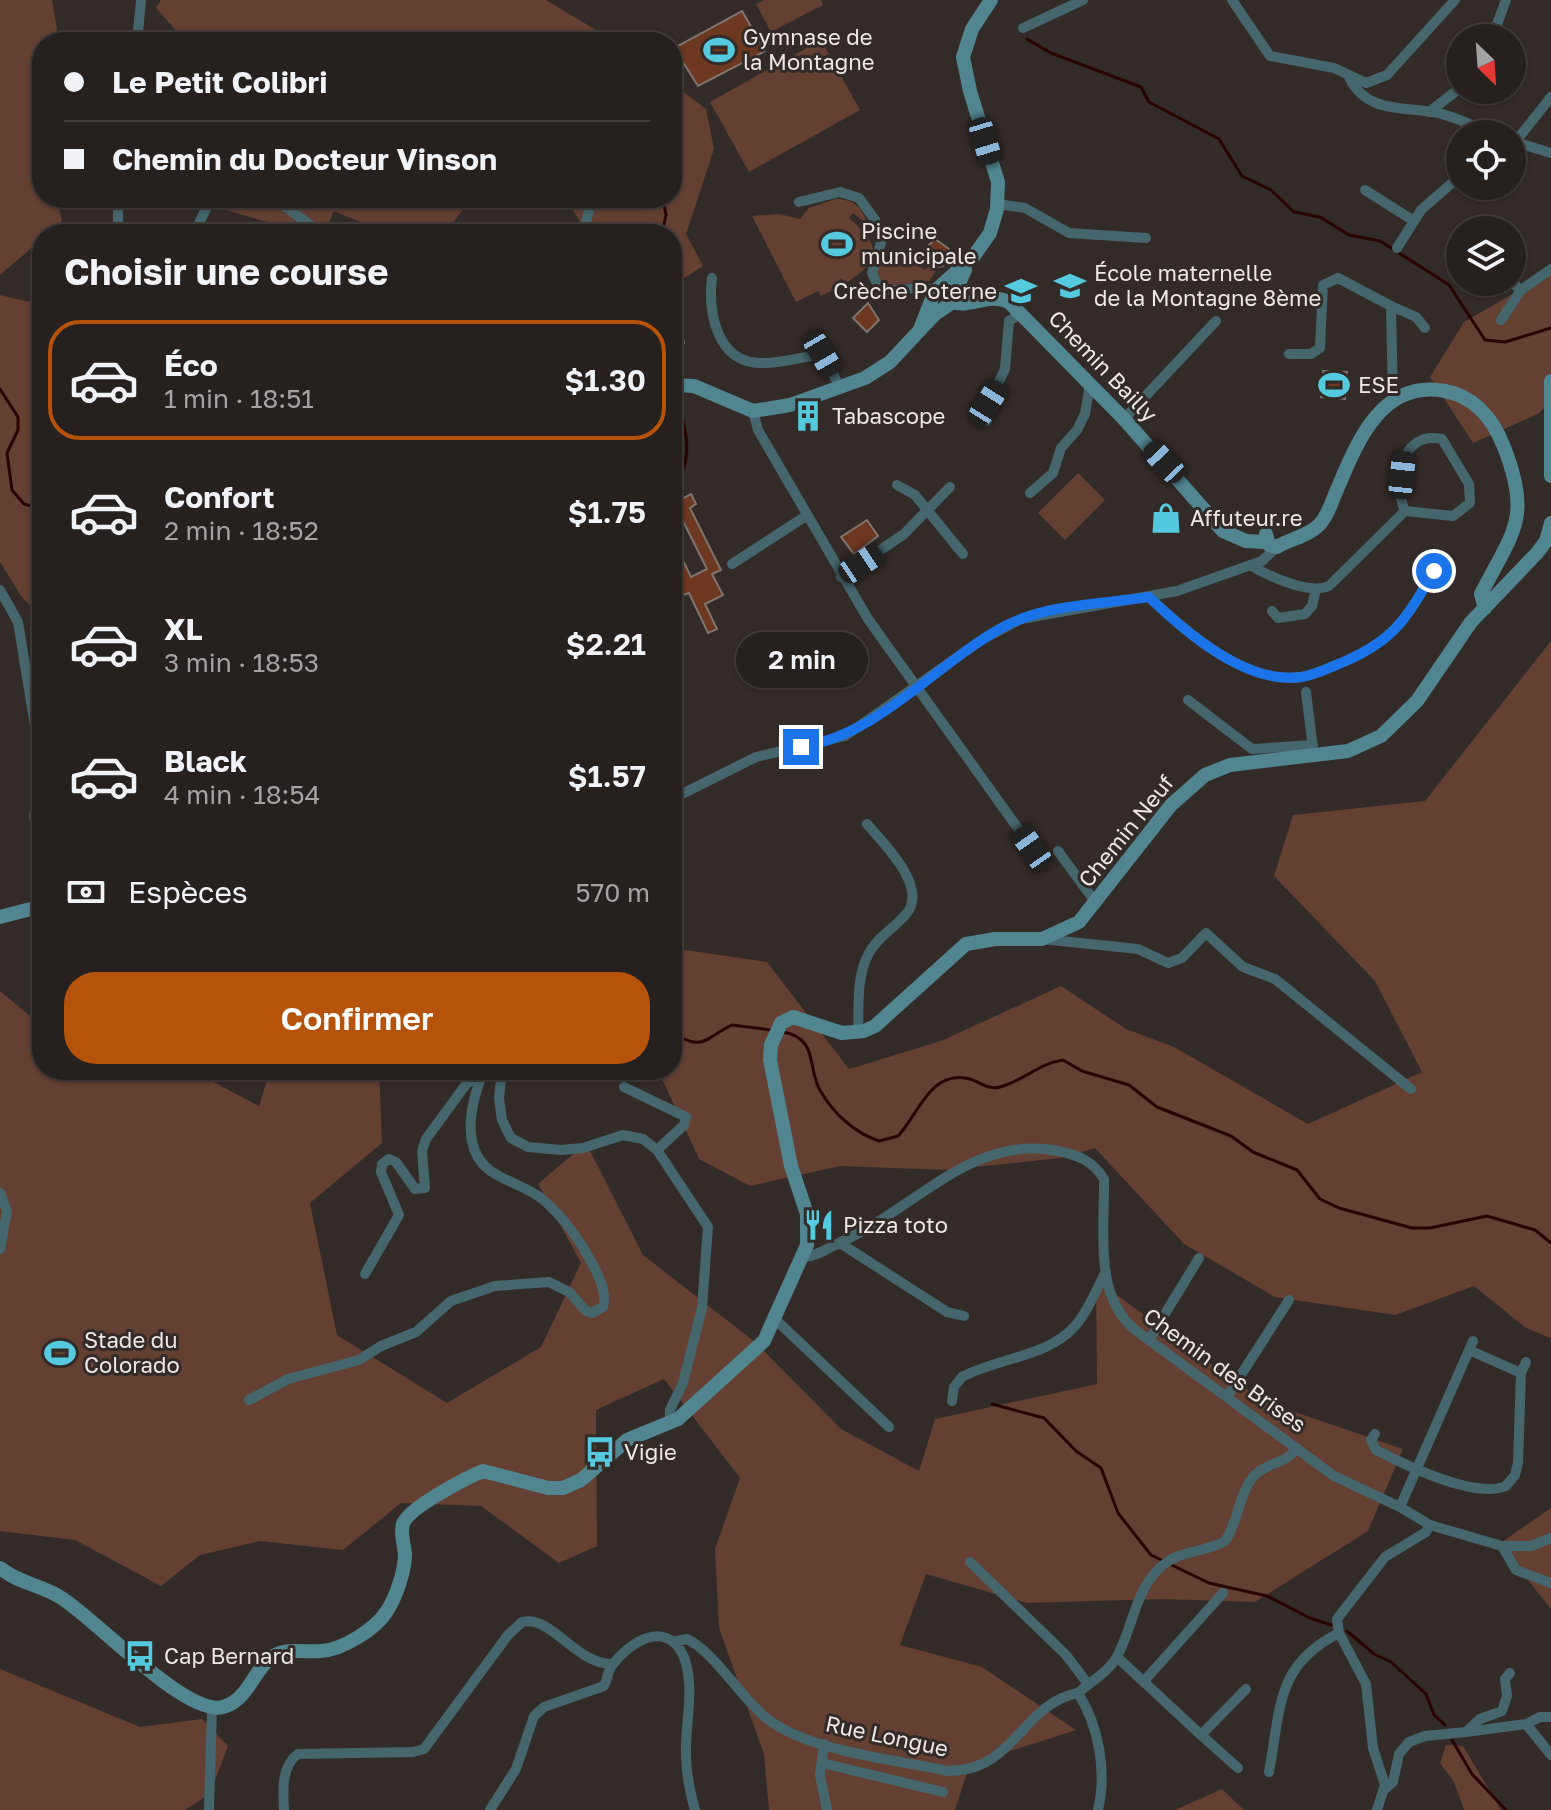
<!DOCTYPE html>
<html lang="fr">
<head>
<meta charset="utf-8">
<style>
  body { margin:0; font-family:"Golos Text",sans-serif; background:#322d2b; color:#f1f3f6; height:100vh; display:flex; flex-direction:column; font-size:30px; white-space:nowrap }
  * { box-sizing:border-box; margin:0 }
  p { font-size:26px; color:#a4a3a4 }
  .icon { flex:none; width:44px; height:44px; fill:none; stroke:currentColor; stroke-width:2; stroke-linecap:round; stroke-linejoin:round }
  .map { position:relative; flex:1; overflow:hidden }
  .drawer { position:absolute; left:32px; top:224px; width:650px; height:856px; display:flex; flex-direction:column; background:#26201e; border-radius:32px; box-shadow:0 2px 6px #0004,0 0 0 2px #423e3c }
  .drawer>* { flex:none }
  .guide { position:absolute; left:32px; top:32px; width:650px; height:176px; border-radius:32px; box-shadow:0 2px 6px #0004,0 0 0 2px #423e3c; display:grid; align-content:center; height:176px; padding:0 32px; background:#26201e }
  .needle { width:52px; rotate:155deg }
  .tools { position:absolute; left:1446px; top:24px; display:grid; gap:16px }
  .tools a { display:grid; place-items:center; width:80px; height:80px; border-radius:50%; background:#26201e; box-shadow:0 2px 6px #0004,0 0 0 2px #423e3c; font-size:40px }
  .end { position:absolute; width:36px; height:36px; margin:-18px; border:10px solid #1a73e8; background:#fff; box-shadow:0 0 0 4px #fff }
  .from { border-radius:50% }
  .bubble { position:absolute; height:56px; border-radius:28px; background:#26201e; box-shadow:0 2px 6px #0004,0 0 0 2px #423e3c; font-size:26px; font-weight:600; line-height:56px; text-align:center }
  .car { position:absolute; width:24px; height:48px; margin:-24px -12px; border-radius:10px; box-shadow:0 0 6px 2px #0007; background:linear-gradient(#222 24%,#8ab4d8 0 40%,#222 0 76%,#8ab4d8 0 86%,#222 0) }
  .guide b { display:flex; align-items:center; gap:28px; height:76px; font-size:30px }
  .guide b+b { border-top:2px solid #423e3c }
  .guide i { width:20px; height:20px; background:#f1f3f6 }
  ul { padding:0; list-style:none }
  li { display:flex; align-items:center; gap:24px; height:120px; margin:0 16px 12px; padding:0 16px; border:4px solid transparent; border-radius:32px }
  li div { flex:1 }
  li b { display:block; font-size:30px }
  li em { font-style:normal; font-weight:600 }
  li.selected { border-color:#b45309 }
  li>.icon { width:72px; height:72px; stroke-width:1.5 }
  h2 { padding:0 32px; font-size:36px; line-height:96px }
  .pay { display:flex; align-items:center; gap:20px; height:88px; padding:0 32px; font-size:30px }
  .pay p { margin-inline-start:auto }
  .button { display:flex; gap:16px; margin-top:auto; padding:16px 32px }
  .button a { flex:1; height:92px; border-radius:32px; background:#b45309; color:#fff; font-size:32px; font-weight:600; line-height:92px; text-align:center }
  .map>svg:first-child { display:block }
  .green { fill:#634032 }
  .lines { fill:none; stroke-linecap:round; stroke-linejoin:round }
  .stream { stroke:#280300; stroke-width:3 }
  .building { fill:#6e3720; stroke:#7e7470; stroke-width:2 }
  .street { stroke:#46666d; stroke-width:10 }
  .secondary { stroke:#518690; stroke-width:14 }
  .route { stroke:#1a73e8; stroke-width:10 }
  .labels { text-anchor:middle; stroke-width:6; stroke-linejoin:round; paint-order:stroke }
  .poi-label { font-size:22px; fill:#ede7e5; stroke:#332b28; text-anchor:start }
  .street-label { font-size:22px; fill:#ede7e5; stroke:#332b28 }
</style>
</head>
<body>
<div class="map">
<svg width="1551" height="1810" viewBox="0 0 1551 1810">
  <rect width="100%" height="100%" fill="#332b28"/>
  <path class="green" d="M0,0H52L59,42H42V198H57L62,222L48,234H42V239L0,275Z
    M161,0H546L616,42H180L181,36L156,8Z
    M764,0H821L823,5L771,32L756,4Z
    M821,40L860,110L749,172L710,102Z
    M672,83L706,109L714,149L686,234L703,266L672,286V234H587L566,198H672Z
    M186,198H472L444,234H389L334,211L324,234H286L274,224Z
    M835,199C856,199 861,208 869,226L853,213L849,218C880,245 884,259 846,283L841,278L837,288L821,296L818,291L796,302L752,216L779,214L800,219L809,208Z
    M889,253L904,259L910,256L924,270L929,267L936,271L929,281L885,286L875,273L882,257Z
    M1551,272V401L1538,414L1473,443L1430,377L1464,322Z
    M0,295L42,305V618L21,596L0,562Z
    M1078,473L1105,500L1065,540L1038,513Z
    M1551,641V1338L1526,1328L1474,1286L1395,1315L1275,1297L1184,1244L1095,1148L1060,1158L947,1170L840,1166L750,1186L699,1159L658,1070H672V948L767,962L849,1069L941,1041L1061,986L1126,1029L1174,1047L1308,1124L1422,1072L1375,981L1274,876L1293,815L1425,801Z
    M0,991L42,1026V1070H191L259,1106L270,1070H379L382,1143L310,1203L337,1335L447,1403L541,1347L581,1263L538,1184L586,1143L643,1255L755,1342L841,1429L919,1471L935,1419L1097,1384L1096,1280L1263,1401L1403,1449L1368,1531L1255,1602L1162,1599L1027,1603L926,1574L900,1645L982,1667L1076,1730L970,1764L955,1810H769L764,1754L719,1628L715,1549L740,1478L664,1379L596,1410L597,1546L559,1563L481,1506L401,1503L343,1550L260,1541L200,1555L161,1586L75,1540L0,1531Z
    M1551,1508V1609L1499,1544Z
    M0,1669L140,1727L202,1719L228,1746L210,1794L185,1810H0Z
    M1446,1745L1463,1746L1501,1810H1464L1454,1782L1440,1763Z
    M1222,1789L1244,1810H1175Z"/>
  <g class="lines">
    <path class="stream" d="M1027,39L1051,53L1141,87L1149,102L1219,139L1242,176L1271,190L1294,212L1320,217L1349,235L1380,241L1440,279L1449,285L1485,340L1505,342L1551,328
      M662,234L666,215L663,198
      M0,389L18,417V430L7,453L12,490L24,504L42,509
      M672,488C696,460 686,427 675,396
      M783,1032C820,1039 806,1068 821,1092C834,1114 855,1133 879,1141L898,1136C918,1115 929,1073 965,1078C977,1079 987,1091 1000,1087C1023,1081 1040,1063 1063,1060L1082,1071L1129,1085L1157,1107L1231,1136L1253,1152L1297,1170L1320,1199L1339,1208L1412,1228H1430L1487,1216L1535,1230L1551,1243
      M672,1033C705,1052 704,1038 732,1025L771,1030
      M992,1404L1044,1418L1076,1451L1101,1468L1118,1513L1151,1555L1209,1583L1267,1596L1310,1618L1331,1625
      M1347,1631L1374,1654L1391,1662L1426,1694L1434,1715L1445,1725
      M1452,1740L1472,1774L1506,1810"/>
  </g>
  <path class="building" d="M742,11L765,51L698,86L674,48Z
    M935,239L949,249L947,252L950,255L943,266L932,268L918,256Z
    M672,300H675L684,343L672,346Z
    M868,303L879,320L867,332L853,318Z
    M1323,371L1347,372L1345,399L1321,397Z
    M691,494L696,504L690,508L721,570L712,574L723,595L705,604L717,629L708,633L689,593L683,595L672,566V550L677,548L691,577L707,569L674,503Z
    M867,520L878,536L854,554L841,537Z"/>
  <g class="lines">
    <path class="street" d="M1232,0L1270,56L1334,68L1366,83L1387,75L1455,0
      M1023,28L1083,0
      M1492,38L1506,0
      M137,42L141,0
      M1349,77C1365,112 1401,107 1433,112C1453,115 1474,127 1494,134
      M1429,112L1460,88
      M1512,141L1551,153
      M1512,146L1551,97
      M1365,190L1414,221
      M118,198V234
      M274,198L322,234
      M799,202L840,192L859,198L875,220L882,239L872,273L879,288C898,295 917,282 935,291
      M998,204L1025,208L1069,233L1146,238
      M194,234L211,198
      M583,234L592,198
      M1397,248L1421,210L1460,176
      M712,278C708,311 716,361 759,363C780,364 802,357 822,354L840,387
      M1511,282L1521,290
      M1391,306L1416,317L1425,328
      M1501,320L1521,290L1551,269
      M1289,354H1311L1320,348L1323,285L1338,278L1391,306L1393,401
      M753,411L758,430L868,619L1032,848
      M1124,419L1216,321
      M987,421L988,403L1005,369L1009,321L1021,313
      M897,485L915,495L963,554
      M1030,493L1053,473L1061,448L1077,430L1085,414L1090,384
      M732,564L806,516
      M1250,565C1268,576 1309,595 1329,586L1405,511C1392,482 1401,430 1442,439L1469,484L1470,503L1453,516L1405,511
      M841,577L904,534L950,487
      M0,590L18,622L41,763L34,817L42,852
      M1149,597C1186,632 1246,685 1301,677C1315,675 1329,668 1341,663C1365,653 1390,638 1405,617C1416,603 1425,586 1434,571
      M1272,611L1278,618L1305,614L1312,606L1316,589
      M1306,692L1313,749
      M1188,700L1252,749L1313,745
      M672,799L756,757L845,736L983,639L1021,619L1177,591L1262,561L1277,547
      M1058,851L1096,903
      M1042,939L1138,949L1168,963L1182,958L1206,933L1243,967L1275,979L1411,1089
      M858,1032C859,1007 856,976 869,953C878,936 895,928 907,913C928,886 883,843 867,824
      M502,1070L499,1098L502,1120L511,1138L528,1147L561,1150L583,1148L623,1135L643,1139L657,1150L708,1227L702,1308L683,1383L670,1410V1423
      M624,1087L686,1117L684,1125L657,1150
      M0,1193L7,1211L0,1249
      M840,1243L947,1312L964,1316
      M804,1257C818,1256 830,1247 843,1241C916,1208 972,1134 1058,1151C1078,1155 1093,1161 1104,1179C1105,1227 1093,1294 1134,1329L1334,1476L1400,1507L1430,1525L1502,1546H1531L1551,1538
      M365,1274L399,1215L381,1172L382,1164L389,1159L396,1162L415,1189L425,1188L422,1151L426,1139L467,1083L482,1075
      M776,1320L889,1427
      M1149,1340L1199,1258
      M1469,1350L1521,1373
      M1228,1395L1289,1300
      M249,1400L288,1379L359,1360L381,1346L416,1332L451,1301L495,1286L549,1282L569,1292L586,1311L592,1313L603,1307C607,1294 600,1279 594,1267C581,1242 563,1216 541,1198C528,1188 511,1183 497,1175C458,1154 470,1104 484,1070
      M952,1401L954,1387L962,1377C997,1358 1048,1357 1075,1326C1088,1312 1096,1289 1106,1272
      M1375,1434L1371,1440L1376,1450C1405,1465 1475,1499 1506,1486L1515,1475L1518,1463L1521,1373L1526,1362
      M1400,1507L1473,1341
      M1502,1546L1516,1570L1551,1583
      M970,1562L1066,1655L1088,1684
      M673,1642L687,1639C714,1652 740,1696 765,1717C808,1752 894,1759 948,1771C1016,1771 1021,1704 1078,1693C1099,1726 1107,1772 1098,1810
      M1117,1657L1201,1735L1246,1689
      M1144,1681L1223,1593
      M1078,1693C1090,1682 1106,1674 1115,1660C1134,1629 1134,1585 1167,1562C1183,1550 1207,1552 1225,1541C1239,1522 1238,1494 1254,1476C1267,1462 1286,1464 1297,1448
      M1526,1724L1540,1717H1551
      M1466,1732L1526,1724L1551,1755
      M1201,1735L1238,1768
      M824,1744L820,1775L827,1810
      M822,1763L943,1792
      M1269,1772C1281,1709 1275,1665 1339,1633
      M1385,1789L1393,1782L1399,1754L1409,1742L1425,1736L1466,1732L1480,1719L1502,1711L1507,1696L1505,1679L1510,1673
      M209,1810L212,1708
      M284,1810C283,1791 281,1766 298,1754L413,1752L424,1749L508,1635L522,1622C552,1615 576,1665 613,1664
      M490,1810L516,1769L534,1716L544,1707L604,1686C608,1679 607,1671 613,1664C645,1625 685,1624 689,1682C691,1707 685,1731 686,1755C686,1773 690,1792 695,1810
      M1377,1810L1385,1785L1373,1748L1366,1684L1339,1633L1337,1619L1385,1557L1426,1532L1430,1525"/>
    <path class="secondary" d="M952,302C973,308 988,292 1009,302L1124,419L1223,531L1246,541L1266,542
      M920,329L935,291L973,257L990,233L997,209L998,182L970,91L963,57L972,29L991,0
      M1551,381V476
      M672,385L694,386L753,411L790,405L865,378L890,362L935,314L950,304L965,270
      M1266,534L1269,545L1277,547C1290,539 1308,536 1319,525C1328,516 1331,503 1336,492C1356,445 1380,379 1445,391C1476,397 1493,419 1504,447C1532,519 1513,531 1481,594L1485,608
      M0,917L42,906
      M0,1568C18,1583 41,1585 60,1597C95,1618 186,1717 223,1707C253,1699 255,1657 284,1652C296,1650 309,1652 321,1651C342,1650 376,1629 387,1611C396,1597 405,1571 405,1554C404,1544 400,1533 403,1524C408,1508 466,1478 483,1471L548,1488H563L581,1480L627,1440L678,1419L764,1341L807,1245V1214L791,1166L770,1060L771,1045L781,1023L793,1017L842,1033L864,1031L875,1026L966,944L995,939H1042L1079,922L1171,805L1205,775L1230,765L1348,751L1381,736L1417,701L1471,622L1537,553L1546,541L1551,523"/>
  </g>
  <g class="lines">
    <path class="route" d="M801,747C881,734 936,663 1005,626C1047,604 1102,604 1149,597C1185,632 1246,685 1301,677C1315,675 1328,668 1341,663C1365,653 1390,638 1405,617C1416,603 1425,586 1434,571"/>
  </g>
  <defs>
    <symbol id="stadium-bare" viewBox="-9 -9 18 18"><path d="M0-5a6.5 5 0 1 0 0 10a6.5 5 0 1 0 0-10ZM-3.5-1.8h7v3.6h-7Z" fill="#55cade" stroke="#332b28" stroke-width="2.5" paint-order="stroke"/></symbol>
    <symbol id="school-bare" viewBox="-9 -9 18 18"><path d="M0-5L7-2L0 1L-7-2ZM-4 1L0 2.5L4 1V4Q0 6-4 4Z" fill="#55cade" stroke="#332b28" stroke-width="2.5" paint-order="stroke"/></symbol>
    <symbol id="building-bare" viewBox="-9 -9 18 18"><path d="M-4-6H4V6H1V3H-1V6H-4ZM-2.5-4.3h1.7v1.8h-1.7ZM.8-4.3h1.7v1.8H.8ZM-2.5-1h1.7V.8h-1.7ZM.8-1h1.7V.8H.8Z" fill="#55cade" stroke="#332b28" stroke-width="2.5" paint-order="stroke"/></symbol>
    <symbol id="shop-bare" viewBox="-9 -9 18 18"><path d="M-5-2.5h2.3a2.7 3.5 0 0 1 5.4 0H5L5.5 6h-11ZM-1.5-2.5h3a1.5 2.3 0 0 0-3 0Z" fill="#55cade" stroke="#332b28" stroke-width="2.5" paint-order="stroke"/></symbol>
    <symbol id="restaurant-bare" viewBox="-9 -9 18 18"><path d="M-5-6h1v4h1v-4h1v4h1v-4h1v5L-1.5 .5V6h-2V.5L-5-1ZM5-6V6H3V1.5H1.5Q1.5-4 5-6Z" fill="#55cade" stroke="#332b28" stroke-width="2.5" paint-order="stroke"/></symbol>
    <symbol id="bus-bare" viewBox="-9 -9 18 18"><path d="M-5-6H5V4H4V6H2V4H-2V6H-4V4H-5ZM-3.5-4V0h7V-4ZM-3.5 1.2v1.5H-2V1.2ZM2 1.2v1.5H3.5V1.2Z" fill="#55cade" stroke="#332b28" stroke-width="2.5" paint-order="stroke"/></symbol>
  </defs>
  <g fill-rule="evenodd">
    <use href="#stadium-bare" x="697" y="28" width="44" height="44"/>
    <use href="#stadium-bare" x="815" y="222" width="44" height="44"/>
    <use href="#school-bare" x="1048" y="264" width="44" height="44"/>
    <use href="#school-bare" x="999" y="269" width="44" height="44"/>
    <use href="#stadium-bare" x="1312" y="363" width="44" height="44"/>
    <use href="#building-bare" x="786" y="394" width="44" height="44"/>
    <use href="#shop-bare" x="1144" y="496" width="44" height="44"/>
    <use href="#restaurant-bare" x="797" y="1203" width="44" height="44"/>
    <use href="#stadium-bare" x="38" y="1331" width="44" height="44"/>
    <use href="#bus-bare" x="578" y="1430" width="44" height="44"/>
    <use href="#bus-bare" x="118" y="1634" width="44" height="44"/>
  </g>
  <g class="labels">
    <g class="poi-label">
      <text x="743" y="45">Gymnase de<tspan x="743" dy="25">la Montagne</tspan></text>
      <text x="861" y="239">Piscine<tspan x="861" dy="25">municipale</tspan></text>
      <text x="1094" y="281">École maternelle<tspan x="1094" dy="25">de la Montagne 8ème</tspan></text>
      <text x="997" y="299" text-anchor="end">Crèche Poterne</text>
      <text x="1358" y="393">ESE</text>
      <text x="832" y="424">Tabascope</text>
      <text x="1190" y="526">Affuteur.re</text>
      <text x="843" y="1233">Pizza toto</text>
      <text x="84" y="1348">Stade du<tspan x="84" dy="25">Colorado</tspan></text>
      <text x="624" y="1460">Vigie</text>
      <text x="164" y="1664">Cap Bernard</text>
    </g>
    <g class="street-label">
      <text transform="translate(1103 366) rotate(46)" y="8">Chemin Bailly</text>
      <text transform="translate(1126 831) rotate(-51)" y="8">Chemin Neuf</text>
      <text transform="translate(1225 1370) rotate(36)" y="8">Chemin des Brises</text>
      <text transform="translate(887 1736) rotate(12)" y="8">Rue Longue</text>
    </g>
  </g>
</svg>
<div class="tools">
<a><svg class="needle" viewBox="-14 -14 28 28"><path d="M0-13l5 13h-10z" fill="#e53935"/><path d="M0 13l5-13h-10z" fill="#a4a3a4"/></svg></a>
<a><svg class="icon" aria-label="locate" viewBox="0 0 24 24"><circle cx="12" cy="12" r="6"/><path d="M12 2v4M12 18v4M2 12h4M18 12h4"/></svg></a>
<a><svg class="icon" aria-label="layers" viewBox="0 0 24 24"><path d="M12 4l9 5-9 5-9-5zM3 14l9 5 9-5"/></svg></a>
</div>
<i class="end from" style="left:1434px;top:571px"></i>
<i class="end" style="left:801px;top:747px"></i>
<div class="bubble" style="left:736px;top:632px;width:132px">2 min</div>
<i class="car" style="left:985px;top:141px;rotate:163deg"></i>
<i class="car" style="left:822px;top:354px;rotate:150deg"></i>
<i class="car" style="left:988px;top:403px;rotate:32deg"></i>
<i class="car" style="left:1164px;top:462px;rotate:317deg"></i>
<i class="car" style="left:1402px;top:475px;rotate:6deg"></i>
<i class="car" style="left:861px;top:564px;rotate:56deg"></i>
<i class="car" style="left:1032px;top:848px;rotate:325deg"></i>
<div class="guide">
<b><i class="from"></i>Le Petit Colibri</b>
<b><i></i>Chemin du Docteur Vinson</b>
</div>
<section class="drawer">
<h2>Choisir une course</h2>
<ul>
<li class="selected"><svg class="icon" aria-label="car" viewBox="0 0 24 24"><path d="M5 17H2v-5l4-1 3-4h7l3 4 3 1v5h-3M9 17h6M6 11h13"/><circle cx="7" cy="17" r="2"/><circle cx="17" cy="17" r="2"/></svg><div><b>Éco</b><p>1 min · 18:51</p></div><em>$1.30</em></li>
<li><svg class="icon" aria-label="car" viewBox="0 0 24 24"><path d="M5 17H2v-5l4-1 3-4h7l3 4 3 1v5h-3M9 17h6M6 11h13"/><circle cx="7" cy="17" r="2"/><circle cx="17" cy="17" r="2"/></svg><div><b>Confort</b><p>2 min · 18:52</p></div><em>$1.75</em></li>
<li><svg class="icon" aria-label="car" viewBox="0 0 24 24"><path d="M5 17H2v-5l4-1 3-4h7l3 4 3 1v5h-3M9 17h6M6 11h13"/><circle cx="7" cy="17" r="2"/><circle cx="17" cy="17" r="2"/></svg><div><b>XL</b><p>3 min · 18:53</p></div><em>$2.21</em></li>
<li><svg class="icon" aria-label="car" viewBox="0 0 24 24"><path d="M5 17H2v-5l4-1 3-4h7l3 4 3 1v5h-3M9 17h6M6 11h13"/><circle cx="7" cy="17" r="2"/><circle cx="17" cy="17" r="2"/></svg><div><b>Black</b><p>4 min · 18:54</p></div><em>$1.57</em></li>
</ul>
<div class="pay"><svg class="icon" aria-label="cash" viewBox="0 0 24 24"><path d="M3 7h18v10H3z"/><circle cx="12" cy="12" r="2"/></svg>Espèces<p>570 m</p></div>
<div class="button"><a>Confirmer</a></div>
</section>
</div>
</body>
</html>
